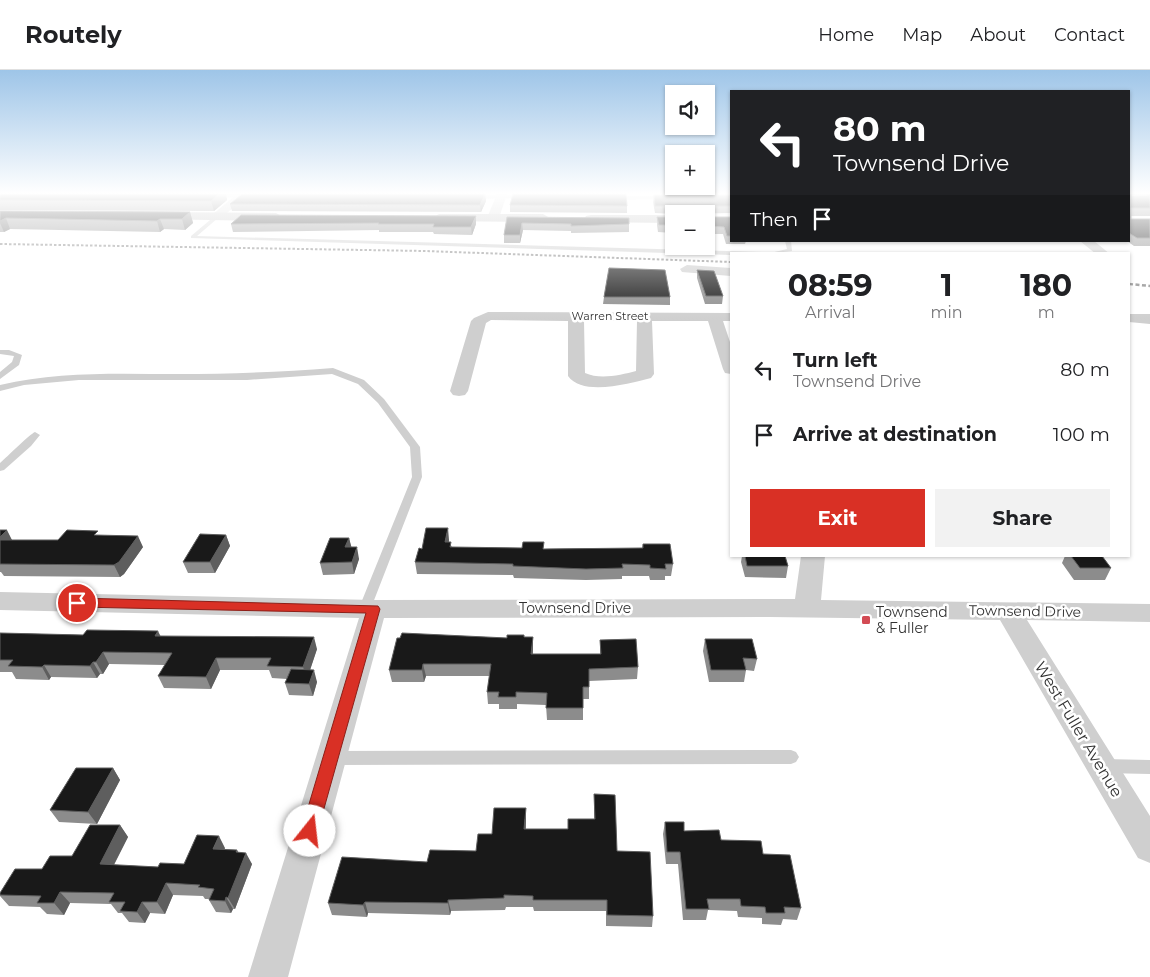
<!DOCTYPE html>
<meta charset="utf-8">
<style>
body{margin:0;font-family:Montserrat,sans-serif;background:#f2f2f2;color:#202124;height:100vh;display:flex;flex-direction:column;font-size:19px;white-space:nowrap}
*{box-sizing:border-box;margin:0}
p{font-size:16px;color:#757577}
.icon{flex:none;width:28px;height:28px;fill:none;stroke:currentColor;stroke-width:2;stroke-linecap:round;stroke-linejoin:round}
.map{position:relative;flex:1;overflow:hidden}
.sheet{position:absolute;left:730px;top:182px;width:400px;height:305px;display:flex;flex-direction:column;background:#fff;border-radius:0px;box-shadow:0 1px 4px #0004}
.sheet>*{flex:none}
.banner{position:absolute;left:730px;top:20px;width:400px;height:152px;border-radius:0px;box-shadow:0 1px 4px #0004;background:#202124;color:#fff;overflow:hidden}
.buttons{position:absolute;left:665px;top:15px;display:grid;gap:10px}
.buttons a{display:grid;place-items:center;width:50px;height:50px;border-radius:0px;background:#fff;box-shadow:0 1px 4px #0004;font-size:25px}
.pin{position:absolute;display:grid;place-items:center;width:42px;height:42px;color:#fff;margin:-21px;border:2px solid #fff;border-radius:50%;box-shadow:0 1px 5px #0007}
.me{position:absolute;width:55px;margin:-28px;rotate:16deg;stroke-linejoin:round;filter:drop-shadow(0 0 4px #0008)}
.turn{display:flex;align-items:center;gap:18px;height:105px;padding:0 20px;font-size:22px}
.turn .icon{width:65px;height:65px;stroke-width:2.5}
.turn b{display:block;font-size:35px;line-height:42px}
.then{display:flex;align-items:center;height:48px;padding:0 20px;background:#0003;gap:10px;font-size:19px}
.eta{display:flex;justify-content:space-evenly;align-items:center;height:85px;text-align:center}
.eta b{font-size:30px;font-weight:700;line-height:35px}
.action{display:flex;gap:10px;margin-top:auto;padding:10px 20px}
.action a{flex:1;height:58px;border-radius:0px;background:#d93025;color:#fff;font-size:20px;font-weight:700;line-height:58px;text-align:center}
.action a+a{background:#f2f2f2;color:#202124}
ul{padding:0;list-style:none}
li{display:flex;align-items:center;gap:15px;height:65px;padding:0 20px}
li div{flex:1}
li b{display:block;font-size:19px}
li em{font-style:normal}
header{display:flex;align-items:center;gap:30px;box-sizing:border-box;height:70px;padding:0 25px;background:#fff;border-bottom:1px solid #e0e0e0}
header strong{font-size:24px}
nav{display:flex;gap:28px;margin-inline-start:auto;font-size:18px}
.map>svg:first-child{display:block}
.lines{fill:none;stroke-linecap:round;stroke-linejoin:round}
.lane{fill:#cfcfcf;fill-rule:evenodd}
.street{fill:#cfcfcf;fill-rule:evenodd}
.secondary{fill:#bcbcbc;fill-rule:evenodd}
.rail-far1{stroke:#878787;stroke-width:2;stroke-dasharray:2.5 2;stroke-linecap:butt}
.rail{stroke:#878787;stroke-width:2.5;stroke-dasharray:4 2.5;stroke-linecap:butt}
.wall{fill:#8c8c8c}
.shaded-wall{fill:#5e5e5e}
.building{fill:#191919;stroke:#5e5e5e}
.route{fill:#d93025;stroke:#8d1f18}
.poi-dot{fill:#d34b54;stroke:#fff;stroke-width:2}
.labels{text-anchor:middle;stroke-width:5;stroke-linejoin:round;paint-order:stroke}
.far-street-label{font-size:11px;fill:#323232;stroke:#fff}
.street-label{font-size:14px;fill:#323232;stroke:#fff}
.poi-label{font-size:14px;fill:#323232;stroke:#fff;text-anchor:start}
.near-street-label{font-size:16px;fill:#323232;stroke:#fff}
</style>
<header>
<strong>Routely</strong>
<nav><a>Home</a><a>Map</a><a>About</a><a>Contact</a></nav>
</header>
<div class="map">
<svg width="1150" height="907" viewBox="0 0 1150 907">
<rect width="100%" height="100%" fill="#fff"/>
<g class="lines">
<path class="lane" d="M248 124 250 127 212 128 209 126 212 124Z
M526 125 528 128 472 129 469 127 472 125Z
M668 126 670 129 612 130 609 128 612 126Z
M216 145 218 148 197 166 762 182 765 184 731 185 191 168V166Z
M785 171H791L792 181 766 184 787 179Z
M0 280H9L22 285 19 295 0 309V302L12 292 14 286 0 284Z
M333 298 364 310 384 329 420 377 422 407 371 538 370 541H360L359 538 412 407 410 377 378 333 358 314 332 304 247 310H79L24 315 0 321V315C58 301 118 304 178 304 230 304 281 302 333 298Z
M35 362 40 365 31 376 4 400 0 401V393C7 387 30 364 35 362Z
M791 680 796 682 799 687 796 692 791 694 332 695 327 693 324 688 327 683 332 681Z
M1104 689 1150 690V704L1104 703 1098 701 1096 696 1098 691Z"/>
<path class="street" d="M237 124H249L220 149H212L210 147 212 145Z
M497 124H507L499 148 493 151 487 148Z
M1080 171H1094L1110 184H1096Z
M687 195 731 198V206L682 202 680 199Z
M488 242 731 243V251H723L731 275V304L725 303 723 299 708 251H652L654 304 651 308C631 313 583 327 568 306V251L491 250 486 253 468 321 465 325 459 326 453 325 450 321 471 251 474 248ZM584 251H637L636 301C621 305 600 310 585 303Z
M1129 244H1150V254L1129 252Z
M801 486H825L821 530 1150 534V552L1027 550 1150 746V793L1138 788 1000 550 770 547 384 548 288 907H248L359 548 0 540V522L374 530 795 529Z"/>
<path class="secondary" d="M154 142 276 143 283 147 276 151 149 149 147 146Z
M439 144H543L550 148 543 152 434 151 432 148Z
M591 145H674V153L586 152 584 149 586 146Z"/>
<path class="rail-far1" d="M0 174 425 181 731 192"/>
<path class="rail" d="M1129 214 1150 216"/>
</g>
<path class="wall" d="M0 124H226L227 130 214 141 0 140Z
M485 124 486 131 481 142 232 141 230 134Z
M1129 124H1150V125H1132V126L1150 125V146H1131V149H1150V176H1134L1127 171H1129Z
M654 125H731V143L675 144 655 143 653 132Z
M510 135 627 136V143L510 142Z
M0 141 190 142 193 153 185 160 164 159 160 162 10 159 4 162H0Z
M241 145 476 154 472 165 434 164 433 162H379V160L233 162 231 154Z
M507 147 629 154V162L571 163V161L523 160 520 173H504V165Z
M657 147H674V163L658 162 657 155Z
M706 147H731V171H746L745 174H726L723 164H706Z
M697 200 723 226 722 234H705L697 208Z
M604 227H670V235L603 234Z
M0 460 12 470H58L100 465 143 477 124 504 120 507 4 506 1 502H0Z
M226 465 230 476 215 503H188L183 492Z
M349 468 351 477 359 489 354 504 323 505 320 493Z
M449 470V472L452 477 544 479 642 478 643 474 673 494 671 506H665V510H650L649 506H622V509L586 510 514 508 513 505 417 504 415 492 422 479Z
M742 486H785L788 496 786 508 745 507 741 492Z
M1065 486H1102L1111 498 1105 510H1074L1062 493Z
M0 563 83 565 160 566 317 579 310 600 317 612 313 626 289 625 285 613 287 609 272 608 269 600H220L211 619 164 618 158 606 165 595 109 594 103 604H100L97 608 51 607 49 610 16 609 12 602H0Z
M524 567H533V584H600V570L638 597 637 609 589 611V629H583V650H547L546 635 517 634V639H499V634H488L487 622 490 606H426L424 612H392L389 600 507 568Z
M705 569 757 589 754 601 746 600 744 612H709L703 581Z
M113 698 120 710 97 754 59 752 50 740Z
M594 724 617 781 653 846 652 857 606 856V841H534L533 837H506L505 840 451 841 450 845 368 843 367 847 332 845 328 833 427 792 476 781 492 764 526 750V759H568L594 749Z
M665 752 684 761 721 770 763 784 801 838 797 850 783 849 781 855 762 854V848L738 847 737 841 708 840 706 850H683L678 794H666L663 764Z
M120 755 128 767 114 795 158 797 184 794 225 778 224 780 238 782 252 794 235 839H233L231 843 216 842 209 830V829H205L203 826 173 825 165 844 150 843 145 853 129 852 122 843H118L111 834 70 833 64 845 47 844 40 837 9 836 0 826V823L42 799 72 786Z"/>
<path class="shaded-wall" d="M219 124H226L227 130 214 141 211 131Z
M485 124 486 131 481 142 480 135Z
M190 142 193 153 185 160 182 149Z
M476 146V154L472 165 471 157Z
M6 148 10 159 4 162 0 153V151Z
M160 149 164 159 160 162 157 151Z
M522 153 523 160 520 173V165Z
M448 458 449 470 447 483 445 472Z
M7 460 13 472 0 473V467Z
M226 465 230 476 215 503 210 492Z
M138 466 143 477 124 504 120 507 114 495Z
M349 468 352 479 345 477Z
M357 477 359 489 354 504 352 492Z
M158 561 164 573 155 566Z
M314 567 317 579 307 609 303 597Z
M533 567V579L532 596 531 584Z
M103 582 109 594 103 604 96 592Z
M216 588 220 600 211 619 206 607Z
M93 592 100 604 97 608 90 596Z
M423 594 426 606 424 612 422 600Z
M44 595 51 607 49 610 42 597Z
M314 600 317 612 313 626 309 614Z
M113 698 120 710 97 754 88 742Z
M526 738V750L525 770 524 759Z
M120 755 128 767 108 806 100 794Z
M219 766 225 778 220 791 213 779Z
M237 780 243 791 246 783 252 794 235 839 228 828Z
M166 813 173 825 165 844 157 832Z
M60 822 70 833 64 845 54 833Z
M226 827 233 839 231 843 225 831Z
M448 830 451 841 450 845 448 833Z
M142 832 150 843 145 853 137 842Z
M365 832 368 843 367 847 363 835Z"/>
<path class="building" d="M0 124H219L211 131 0 130Z
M242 124H485L480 135 230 134Z
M513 124H626L627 136 510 135Z
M1129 124H1131L1132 126 1150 125V138H1131V149H1150V168H1137L1129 163Z
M654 125H731V136H707L705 138V144H676V138L675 136H655Z
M0 141 190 142 182 149H160L157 151 6 148 0 151Z
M241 145 476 146 471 157H433L434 154H378L379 153 231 154Z
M507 147 629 148V154L571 156V154L522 153 520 165H504Z
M657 147H674V155H659Z
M706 147H731V166H727L724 157 706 156Z
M609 198 665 200 670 227H604Z
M697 200 714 201 723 226H706Z
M426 458H448L445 472H451L450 477 522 478 523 472H544L543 479 643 478V474H670L673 494H665L666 499 650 498V495L622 494 623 498 586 499 513 496V494L415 492 419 478 422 479Z
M0 460H7L0 467Z
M67 460 98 461 94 465 138 466 119 492 114 495 0 494V470H58Z
M200 464 226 465 210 492H183Z
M330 468H349L345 477H357L352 492 320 493Z
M745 486H785L788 496H747Z
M1071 486H1102L1111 498H1080Z
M87 560 158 561 155 566 314 567 303 597 267 596 271 588H216L206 607 158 606 172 583 103 582 96 592H93L90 596 44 595 42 597 8 596 13 590H0V563L83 565Z
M402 563 507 568V565H524V567H533L531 584H601L600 570 636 569 638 597 589 599V617H583V638H546L547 623 516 622V627H498L499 622H487L491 594H423L422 600H389L397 568H400Z
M705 569H752L757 589 743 588 746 600H711Z
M291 599 314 600 309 614 285 613Z
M76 698H113L88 742 50 740Z
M594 724 615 725 617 781 650 782 653 846 607 845V830H533V826L504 825V828L448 830V833L365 832 363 835 328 833 342 787 427 792 430 780 476 781 478 764H492L494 738H526L524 759H568V749H595Z
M665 752H684V761L719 760 721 770 761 771 763 784 790 785 801 838 784 837 785 843H766L765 837 741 836 740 829H707L709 839H686L680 782H667Z
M90 755H120L100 794 158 797 160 793 184 794 197 765 219 766 213 779 237 780 236 782 246 783 228 828 226 827 225 831 209 830 214 819 198 817 200 815 166 813 157 832H142L137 842 120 841 125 832H109L114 823 60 822 54 833H37L41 826 0 825V823L15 799H42L50 786H72Z"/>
<linearGradient id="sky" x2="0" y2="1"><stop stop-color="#9ec5e8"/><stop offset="0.49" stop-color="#fff"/><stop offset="1" stop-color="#fff" stop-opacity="0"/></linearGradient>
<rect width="1150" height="251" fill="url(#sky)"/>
<path class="route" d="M77 528 378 536 380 539 316 767 310 769 304 767 301 761 366 543 77 537 72 536 70 533 72 529Z"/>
<rect class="poi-dot" x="861" y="545" width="10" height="10" rx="2.5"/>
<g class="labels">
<g class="far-street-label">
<text x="610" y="250">Warren Street</text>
</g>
<g class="street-label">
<text x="575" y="543">Townsend Drive</text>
<text transform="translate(1025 541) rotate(1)" y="5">Townsend Drive</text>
</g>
<g class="poi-label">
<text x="876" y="547">Townsend<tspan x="876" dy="16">&amp; Fuller</tspan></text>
</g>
<g class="near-street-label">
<text transform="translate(1079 659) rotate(59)" y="6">West Fuller Avenue</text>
</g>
</g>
</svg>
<div class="buttons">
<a><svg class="icon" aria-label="sound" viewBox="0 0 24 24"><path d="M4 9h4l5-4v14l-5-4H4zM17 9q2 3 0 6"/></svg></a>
<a>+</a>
<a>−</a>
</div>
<div class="pin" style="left:77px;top:533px;background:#d93025"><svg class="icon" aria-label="arrive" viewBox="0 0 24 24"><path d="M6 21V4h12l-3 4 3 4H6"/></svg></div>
<svg class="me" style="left:310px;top:761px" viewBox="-20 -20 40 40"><circle r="19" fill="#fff"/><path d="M0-13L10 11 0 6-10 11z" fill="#d93025"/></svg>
<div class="banner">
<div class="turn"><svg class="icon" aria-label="left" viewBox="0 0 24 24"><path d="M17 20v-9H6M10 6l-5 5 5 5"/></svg><div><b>80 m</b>Townsend Drive</div></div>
<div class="then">Then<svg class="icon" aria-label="arrive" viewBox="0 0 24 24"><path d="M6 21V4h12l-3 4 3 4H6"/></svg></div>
</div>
<section class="sheet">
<div class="eta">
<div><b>08:59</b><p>Arrival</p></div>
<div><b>1</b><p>min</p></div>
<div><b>180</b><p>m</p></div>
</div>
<ul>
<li><svg class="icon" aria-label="left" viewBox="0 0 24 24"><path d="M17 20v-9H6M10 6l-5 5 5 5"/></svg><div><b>Turn left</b><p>Townsend Drive</p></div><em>80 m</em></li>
<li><svg class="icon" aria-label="arrive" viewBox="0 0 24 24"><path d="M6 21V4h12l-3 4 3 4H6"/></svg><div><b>Arrive at destination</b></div><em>100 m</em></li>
</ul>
<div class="action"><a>Exit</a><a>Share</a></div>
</section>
</div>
